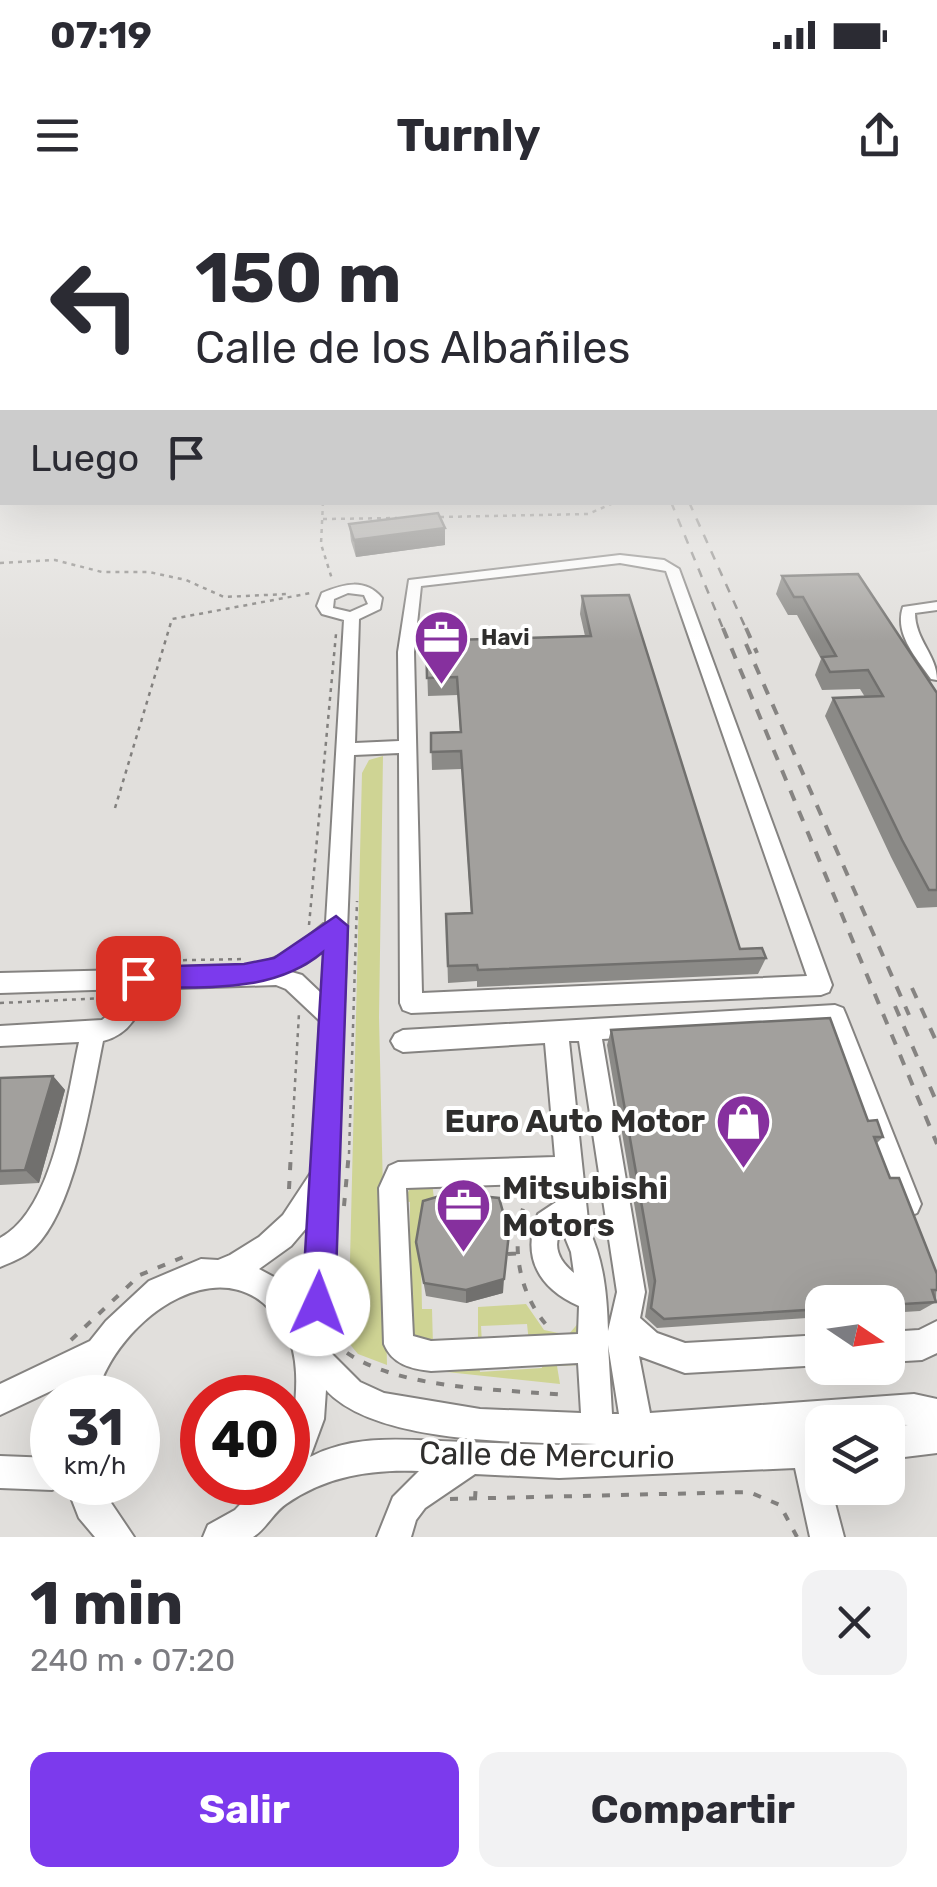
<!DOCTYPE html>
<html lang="es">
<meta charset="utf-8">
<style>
body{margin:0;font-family:Rubik,sans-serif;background:#f2f2f3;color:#2b2b33;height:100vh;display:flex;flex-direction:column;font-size:38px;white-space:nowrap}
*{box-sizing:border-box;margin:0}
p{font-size:32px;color:#7c7c81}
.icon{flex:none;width:55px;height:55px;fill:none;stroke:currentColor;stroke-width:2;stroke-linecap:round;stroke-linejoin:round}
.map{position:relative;height:1337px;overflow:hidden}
.drawer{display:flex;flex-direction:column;background:#fff;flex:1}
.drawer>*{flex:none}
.top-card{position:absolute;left:0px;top:0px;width:938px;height:305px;box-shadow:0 10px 40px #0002;background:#fff;color:#2b2b33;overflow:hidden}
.needle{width:65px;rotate:103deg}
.tools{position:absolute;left:805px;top:1085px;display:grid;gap:20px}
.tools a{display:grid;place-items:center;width:100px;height:100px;border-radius:20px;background:#fff;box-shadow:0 10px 40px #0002;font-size:50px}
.speed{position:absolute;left:30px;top:1175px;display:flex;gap:20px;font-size:50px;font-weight:700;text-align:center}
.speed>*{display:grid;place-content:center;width:130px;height:130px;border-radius:50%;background:#fff;box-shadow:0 10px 40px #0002;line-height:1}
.speed small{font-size:25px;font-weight:400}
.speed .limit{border:15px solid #d22;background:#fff;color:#111}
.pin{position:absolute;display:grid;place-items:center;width:85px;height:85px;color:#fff;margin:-42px;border-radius:20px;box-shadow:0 5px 15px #0006}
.me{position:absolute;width:110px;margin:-55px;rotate:2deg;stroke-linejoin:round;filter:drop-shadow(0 0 8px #0008)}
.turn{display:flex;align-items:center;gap:35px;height:210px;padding:0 30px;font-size:45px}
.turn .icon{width:130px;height:130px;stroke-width:2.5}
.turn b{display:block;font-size:70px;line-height:85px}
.then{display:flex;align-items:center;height:95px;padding:0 30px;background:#0003;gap:20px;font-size:38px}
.round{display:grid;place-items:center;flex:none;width:105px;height:105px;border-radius:20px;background:#f2f2f3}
.headline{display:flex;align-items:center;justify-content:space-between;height:170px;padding:0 30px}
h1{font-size:60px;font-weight:700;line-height:75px}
.primary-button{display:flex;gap:20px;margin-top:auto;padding:20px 30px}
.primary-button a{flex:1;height:115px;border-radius:20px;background:#7c3aed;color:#fff;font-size:40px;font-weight:700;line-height:115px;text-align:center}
.primary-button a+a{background:#f2f2f3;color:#2b2b33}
.status{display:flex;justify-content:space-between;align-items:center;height:70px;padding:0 50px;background:#fff;direction:ltr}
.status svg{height:28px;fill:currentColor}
header{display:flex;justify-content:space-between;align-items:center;height:130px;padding:0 30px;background:#fff;font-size:45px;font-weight:700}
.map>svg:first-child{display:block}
.green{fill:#cfd494}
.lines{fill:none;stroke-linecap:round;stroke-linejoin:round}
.minor-casing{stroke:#858381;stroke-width:4}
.path-far1{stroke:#82807e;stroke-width:2.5;stroke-dasharray:4 5;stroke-linecap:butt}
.path{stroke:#82807e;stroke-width:4;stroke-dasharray:8 11;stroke-linecap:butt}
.minor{fill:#fff;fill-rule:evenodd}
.rail-far1{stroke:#868482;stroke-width:2.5;stroke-dasharray:9 9;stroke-linecap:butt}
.rail{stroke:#868482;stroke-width:4;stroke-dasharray:11 11;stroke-linecap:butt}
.wall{fill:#8b8a87}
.shaded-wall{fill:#71706e}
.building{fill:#a2a09d;stroke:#71706e;stroke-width:2.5}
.route{fill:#7c3aed;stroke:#51269a;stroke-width:2.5}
.labels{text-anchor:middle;stroke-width:8;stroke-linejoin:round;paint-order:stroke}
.far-poi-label{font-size:22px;font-weight:bold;fill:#2f2e2d;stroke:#fff;text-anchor:start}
.near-poi-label{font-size:32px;font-weight:bold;fill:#2f2e2d;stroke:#fff;text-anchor:end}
.near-street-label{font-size:32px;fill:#2f2e2d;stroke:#fff}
</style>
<div class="status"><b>07:19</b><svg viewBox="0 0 49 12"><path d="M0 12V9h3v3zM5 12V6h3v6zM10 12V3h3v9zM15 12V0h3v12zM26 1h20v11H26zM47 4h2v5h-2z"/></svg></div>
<header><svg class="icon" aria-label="menu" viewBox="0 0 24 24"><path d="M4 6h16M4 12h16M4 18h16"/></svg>Turnly<svg class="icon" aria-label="share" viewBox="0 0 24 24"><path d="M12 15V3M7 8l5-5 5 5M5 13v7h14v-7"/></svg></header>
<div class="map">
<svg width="937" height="1337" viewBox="0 0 937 1337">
<rect width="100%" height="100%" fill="#e1dfdc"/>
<path class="green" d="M383 556 379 817 387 1165 358 1154 348 1142 362 573 369 560Z
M432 982 434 999 488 996 490 1009 420 1013 422 1109H432L433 1146 409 1143 410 1002 404 1001 411 986Z
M526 1104 544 1130 568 1135 581 1120 575 1135 529 1142 527 1124 481 1126 482 1144 478 1145V1107Z
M542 1160 577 1161 580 1165 557 1166 560 1184 428 1170 479 1164 480 1172 542 1168Z"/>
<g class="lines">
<defs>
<path id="minor" d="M620 355 664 360 679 369 832 785 829 792 821 795 411 813 403 810 400 803 399 553 354 555 332 1104 319 1141 360 1182 384 1193 480 1209 581 1213 578 1163 431 1171C411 1169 392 1164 384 1144L379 988 389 966 398 962 555 957 545 843 403 852 395 848 391 841 395 834 403 830 835 805 843 808 846 815 921 1004 917 1013 908 1017 899 1013 827 826 602 839 645 1092 640 1118 657 1133 685 1143 822 1135V1165L685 1173 639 1156 650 1213 914 1194 937 1199V1253L888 1259V1227L908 1225 822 1222V1288H831L844 1337H810L795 1268 559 1278 475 1274 425 1308 416 1320 411 1337H377L393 1297 419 1271C371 1269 326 1276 286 1304 273 1313 266 1329 253 1337H203L208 1325 235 1310 261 1282H288C288 1268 286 1251 288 1236 288 1229 293 1222 294 1215 297 1188 299 1156 286 1132 233 1033 114 1119 96 1198H66L70 1182 0 1215V1184L90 1141 106 1121 149 1081 201 1059 218 1060 230 1055 259 1037 283 1015 312 971 320 821 286 789 276 785 147 789C139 813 131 834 103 841 92 894 74 1020 28 1053 20 1059 9 1063 0 1067V1038C54 1010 67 896 79 842L0 846V826L102 820 118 807 124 789 0 793V773L252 767 289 752 326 722 344 420 322 414 317 406 322 393C344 384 365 378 382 398L380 409 359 419 355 543 399 541 398 452 409 380ZM620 363 666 371 807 776 422 793 414 452 421 386ZM348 393 364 395 368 404 350 412 333 408 334 399ZM325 748 322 794 302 775 288 771 305 764ZM569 841H579L617 1092 608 1131C607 1096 604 1061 589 1030ZM557 983 559 1000 538 1014C521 1056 538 1088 579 1106L578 1134 431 1141 413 1136 406 988ZM308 1026 304 1103 303 1106 285 1083 259 1069 291 1046ZM562 1030 571 1052 574 1073C560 1062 551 1046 562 1030ZM608 1145 619 1214H612ZM326 1190C376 1245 525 1242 597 1244 553 1246 507 1243 464 1242 411 1241 359 1232 310 1257L324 1219Z
M937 402V410L915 413C915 440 937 455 937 480L931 479C916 457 894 434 903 407Z
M937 1121V1153L922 1160 888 1162V1132L919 1130Z
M0 1256 52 1258V1282H65L63 1285 52 1290 0 1288Z
M65 1282H97L134 1337H95L79 1318Z"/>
</defs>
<use href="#minor" class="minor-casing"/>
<path class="path-far1" d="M323 302 321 344 332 379
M440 317 588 314 616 302
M323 319 397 318
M0 363 55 360 102 372H149L186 380 224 397 286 394
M115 608 172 419 311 393
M309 725 336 434
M138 761 244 759
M0 803 106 798
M291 954 299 813
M349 954 357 701"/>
<path class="path" d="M289 989 291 952
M530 991C508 1035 516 1092 549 1128
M344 1006 349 952
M508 1054 526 1053
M341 1098 343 1150C396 1190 501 1189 566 1195
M71 1140 140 1075 188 1055
M450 1299 749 1292 780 1305 797 1337
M475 1299 476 1283"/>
<use href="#minor" class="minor"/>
<path class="rail-far1" d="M671 302 724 431
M689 302 747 431"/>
<path class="rail" d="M723 428 937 944
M746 428 757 453
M746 444 909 815
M912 788 937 843
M895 806 937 903"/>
</g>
<path class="wall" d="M349 324 445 345 356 357 351 341Z
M782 376 937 493V707L917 708 891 657 825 516 833 498 865 497 860 489 822 490 815 475 821 459 797 415H788L776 394Z
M582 396 740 749 766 758 758 774 477 787V781L448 783 446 714 471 713 462 569 432 570 431 533 460 532 458 495 428 496 426 434 453 440 585 436 580 414Z
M611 830 868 921 883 937 877 943 890 978 937 1074 936 1102 920 1111 888 1113V1102H822V1117L657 1128 645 1117 649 1091 607 845Z
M53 876 65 890 39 983 0 985V878Z
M416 1042 503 1093 466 1103 426 1096Z"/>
<path class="shaded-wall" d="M445 328V345L356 357 354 340Z
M53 876 65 890 39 983 25 970Z
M504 1079 503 1093 466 1103V1090Z"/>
<path class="building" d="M438 313 445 328 354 340 349 324Z
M858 374 937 493V690H929L902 640 833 498 883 496 868 470 830 472 822 457 836 456 803 397H794L782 376Z
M629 395 740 749 762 748 766 758 478 770 477 765 448 766 446 714 472 713 461 551 431 552V533L461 532 457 477 427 478 426 434H452L453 440 591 436 582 396Z
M830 818 868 921 877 920 883 937H874L890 978H899L937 1074V1090H932L936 1102 888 1105V1102H822V1109L664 1119 651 1108 655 1081 611 830Z
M53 876 25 970 0 971V878Z
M450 993 499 998 509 1033 504 1079 466 1090 424 1083 416 1042 423 1001Z"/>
<linearGradient id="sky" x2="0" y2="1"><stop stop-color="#8bbbf0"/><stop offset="0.58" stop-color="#f2f1ef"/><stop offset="1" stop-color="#f2f1ef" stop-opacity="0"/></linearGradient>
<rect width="937" height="441" fill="url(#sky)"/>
<path class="route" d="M336 716 348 726 335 1104 330 1115 318 1120 307 1115 302 1104 323 752C272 795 201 786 138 788L126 778 138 767 244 764 274 758Z"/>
<defs>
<symbol id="office-pin" viewBox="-11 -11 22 30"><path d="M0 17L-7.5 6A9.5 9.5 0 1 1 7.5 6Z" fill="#86309e" stroke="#fff"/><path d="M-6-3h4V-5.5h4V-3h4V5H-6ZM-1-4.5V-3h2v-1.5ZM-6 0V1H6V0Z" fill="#fff"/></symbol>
<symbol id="shop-pin" viewBox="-11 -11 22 30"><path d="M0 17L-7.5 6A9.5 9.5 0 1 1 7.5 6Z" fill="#86309e" stroke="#fff"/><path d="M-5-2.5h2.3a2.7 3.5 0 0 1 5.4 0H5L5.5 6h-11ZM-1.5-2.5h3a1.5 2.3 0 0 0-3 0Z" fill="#fff"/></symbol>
</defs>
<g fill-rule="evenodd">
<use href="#office-pin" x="410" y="406" width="63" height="86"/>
<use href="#shop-pin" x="712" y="890" width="63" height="86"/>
<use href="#office-pin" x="432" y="974" width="63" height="86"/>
</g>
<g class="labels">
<g class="far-poi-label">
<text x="481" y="445">Havi</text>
</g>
<g class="near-poi-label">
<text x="705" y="932">Euro Auto Motor</text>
<text x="502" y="999" text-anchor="start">Mitsubishi<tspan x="502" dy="37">Motors</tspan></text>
</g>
<g class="near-street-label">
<text transform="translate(547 1255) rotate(1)" y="11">Calle de Mercurio</text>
</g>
</g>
</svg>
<div class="tools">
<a><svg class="needle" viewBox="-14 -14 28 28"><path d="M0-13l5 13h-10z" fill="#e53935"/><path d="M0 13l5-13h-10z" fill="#7c7c81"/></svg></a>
<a><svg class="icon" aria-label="layers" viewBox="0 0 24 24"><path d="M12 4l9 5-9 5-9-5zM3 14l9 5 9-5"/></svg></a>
</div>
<div class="speed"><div>31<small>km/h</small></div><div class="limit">40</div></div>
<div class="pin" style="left:138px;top:778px;background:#d93025"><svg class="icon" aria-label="arrive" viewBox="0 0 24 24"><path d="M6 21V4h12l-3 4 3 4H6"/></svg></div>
<svg class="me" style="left:318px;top:1104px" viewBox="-20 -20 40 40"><circle r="19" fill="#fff"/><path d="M0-13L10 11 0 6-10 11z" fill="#7c3aed"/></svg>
<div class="top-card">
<div class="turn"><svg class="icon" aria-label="left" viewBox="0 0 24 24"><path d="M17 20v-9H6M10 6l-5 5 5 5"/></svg><div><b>150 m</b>Calle de los Albañiles</div></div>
<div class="then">Luego<svg class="icon" aria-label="arrive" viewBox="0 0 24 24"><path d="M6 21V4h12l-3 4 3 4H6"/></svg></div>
</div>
</div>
<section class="drawer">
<div class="headline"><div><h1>1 min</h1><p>240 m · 07:20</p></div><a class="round"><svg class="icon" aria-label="close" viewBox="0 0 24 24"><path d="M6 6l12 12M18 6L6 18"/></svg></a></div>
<div class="primary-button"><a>Salir</a><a>Compartir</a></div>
</section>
